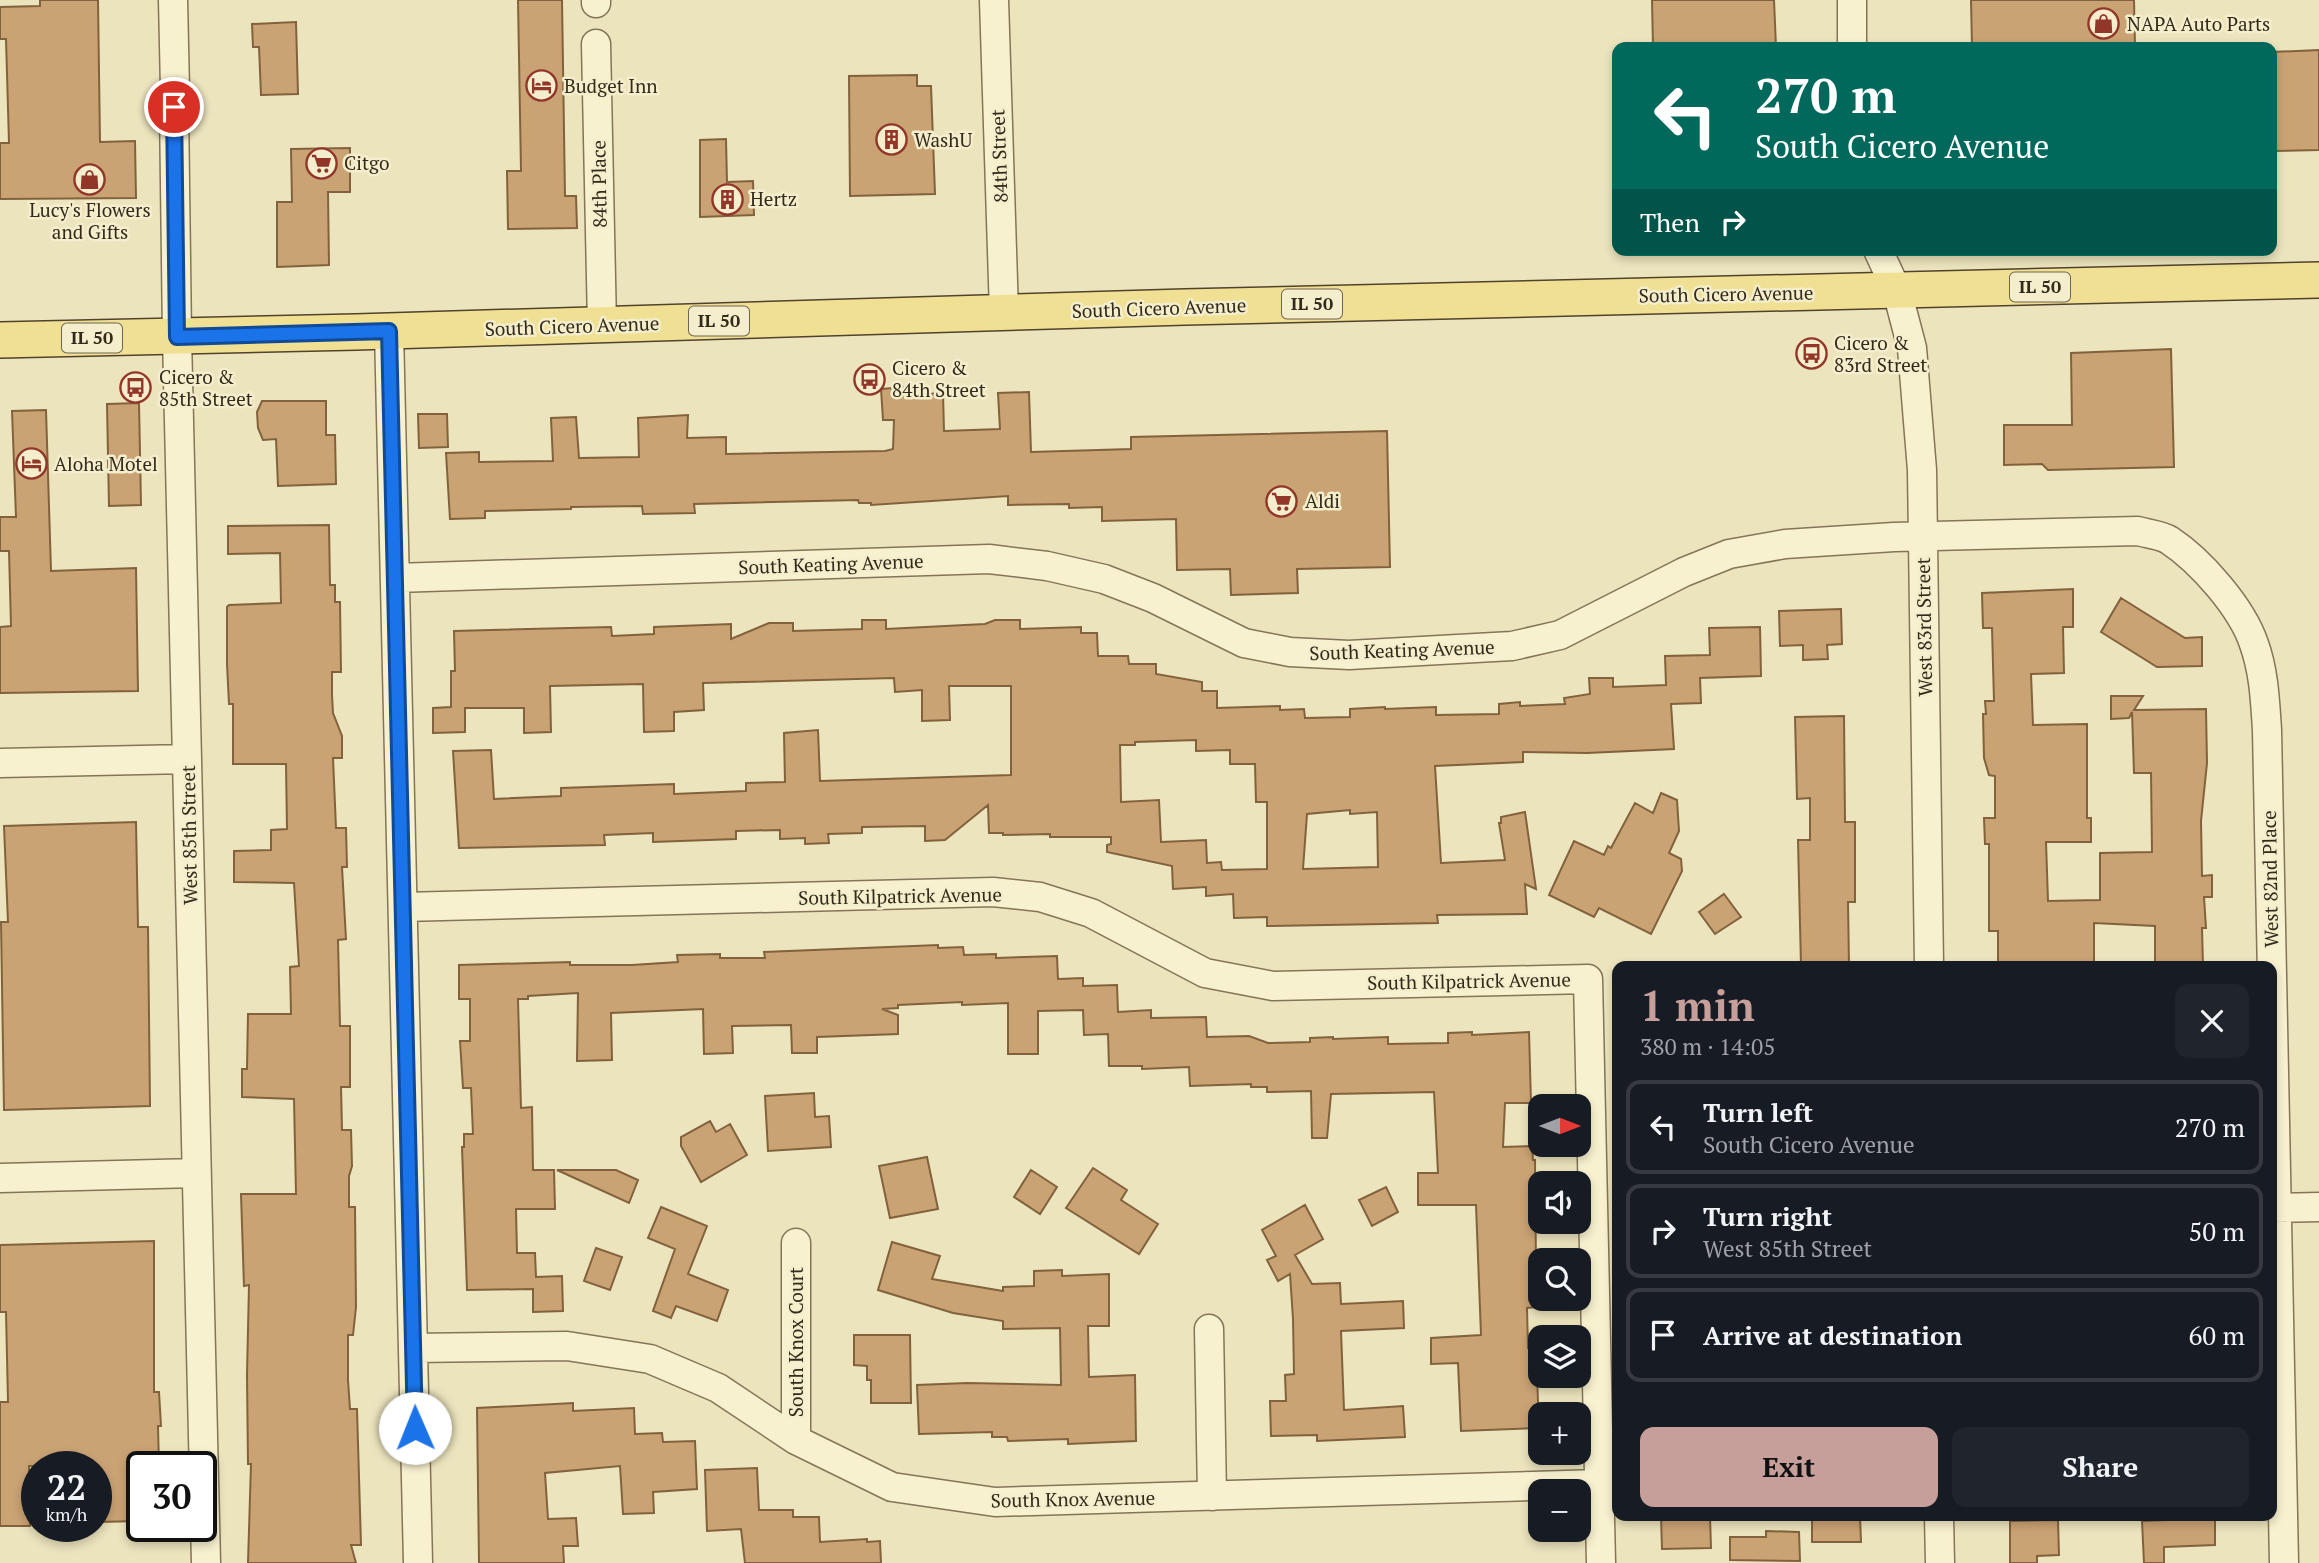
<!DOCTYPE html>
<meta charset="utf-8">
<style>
body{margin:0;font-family:"PT Serif",serif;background:#20242c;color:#f1f3f6;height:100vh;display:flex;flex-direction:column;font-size:26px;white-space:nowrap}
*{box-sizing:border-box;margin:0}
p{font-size:23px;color:#9ea1a6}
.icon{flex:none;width:38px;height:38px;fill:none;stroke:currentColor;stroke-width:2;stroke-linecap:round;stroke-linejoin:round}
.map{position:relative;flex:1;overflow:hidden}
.panel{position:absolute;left:1612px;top:961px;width:665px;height:560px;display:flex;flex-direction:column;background:#171b24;border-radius:14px;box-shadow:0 4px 10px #0003}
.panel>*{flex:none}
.top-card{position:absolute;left:1612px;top:42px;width:665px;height:214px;border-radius:14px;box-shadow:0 4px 10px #0003;background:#00695c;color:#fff;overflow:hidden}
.needle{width:46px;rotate:90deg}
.fabs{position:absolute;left:1528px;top:1094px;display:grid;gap:14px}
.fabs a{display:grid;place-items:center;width:63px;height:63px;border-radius:14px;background:#171b24;box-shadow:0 4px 10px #0003;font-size:35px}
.speed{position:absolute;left:21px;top:1451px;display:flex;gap:14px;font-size:35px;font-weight:700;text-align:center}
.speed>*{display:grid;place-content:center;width:91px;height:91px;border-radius:50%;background:#171b24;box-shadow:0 4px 10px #0003;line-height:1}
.speed small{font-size:18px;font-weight:400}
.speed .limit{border:4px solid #111;border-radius:10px;background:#fff;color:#111}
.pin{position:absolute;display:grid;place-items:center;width:60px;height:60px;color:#fff;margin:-30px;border:4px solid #fff;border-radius:50%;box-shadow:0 2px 7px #0007}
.me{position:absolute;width:77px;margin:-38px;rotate:359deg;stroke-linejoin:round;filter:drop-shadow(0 0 5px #0008)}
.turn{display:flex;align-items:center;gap:24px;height:147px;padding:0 28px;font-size:32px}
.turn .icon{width:91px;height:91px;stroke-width:2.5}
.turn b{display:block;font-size:49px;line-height:60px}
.then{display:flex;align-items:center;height:66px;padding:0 28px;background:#0003;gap:14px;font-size:26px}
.round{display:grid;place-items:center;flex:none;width:74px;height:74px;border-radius:14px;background:#20242c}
.summary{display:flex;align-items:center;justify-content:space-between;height:119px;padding:0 28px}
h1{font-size:42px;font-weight:700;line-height:52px;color:#c69e9a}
.primary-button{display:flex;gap:14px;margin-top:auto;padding:14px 28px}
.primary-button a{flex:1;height:80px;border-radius:14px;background:#c69e9a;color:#111;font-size:28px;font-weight:700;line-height:80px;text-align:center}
.primary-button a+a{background:#20242c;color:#f1f3f6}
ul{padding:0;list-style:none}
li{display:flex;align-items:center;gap:21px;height:94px;margin:0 14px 10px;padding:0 14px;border:4px solid #363941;border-radius:14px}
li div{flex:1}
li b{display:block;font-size:26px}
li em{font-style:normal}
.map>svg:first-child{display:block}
.building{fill:#caa374;stroke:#82623d;stroke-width:2;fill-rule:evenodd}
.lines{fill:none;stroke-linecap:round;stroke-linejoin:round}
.minor-casing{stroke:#837557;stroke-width:31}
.major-casing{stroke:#51422c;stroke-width:38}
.minor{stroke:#f8f1d0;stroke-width:28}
.major{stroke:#f0e094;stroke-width:35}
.route-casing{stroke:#114b97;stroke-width:18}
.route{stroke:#1a73e8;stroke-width:12}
.labels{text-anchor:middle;stroke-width:5;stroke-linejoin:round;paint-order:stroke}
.shield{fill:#f4eecc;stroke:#6d6550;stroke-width:2}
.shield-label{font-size:18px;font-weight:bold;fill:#332a1b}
.poi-label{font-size:19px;fill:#332a1b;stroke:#f4eecc;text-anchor:start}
.street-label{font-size:19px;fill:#332a1b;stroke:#f4eecc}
</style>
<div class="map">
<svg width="2319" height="1563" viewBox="0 0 2319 1563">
<rect width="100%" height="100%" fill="#ece4bd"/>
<path class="building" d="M40 0H98L100 142 135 141 136 198 0 199V143H9L6 39H0V7L40 6Z
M518 0H562L565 196H576L577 228 508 229 507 171H521Z
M1652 0H1774L1776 47H1653Z
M1971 0H2134L2135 47H1972Z
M296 22 298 94 261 95 259 47H253L252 24Z
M2319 50V150L2272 151V52Z
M917 75V86H931L935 194 850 196 849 76Z
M726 139 727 182 753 181 754 215 700 217V140Z
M350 148V192H328L329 265 277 267V202H292L291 149Z
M2171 349 2174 467 2048 470 2042 464 2004 465V425H2072L2071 353Z
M906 387 907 395 943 393 944 431 1000 429 998 393 1029 392 1031 452 1131 449V437L1387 431 1390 567 1297 569 1298 593 1231 595 1230 569 1177 570 1176 519 1102 521V507L1069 508V504L1008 505V496L871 505V503H859L858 500 694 504 695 513 643 514 642 506 571 507V509L485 511V518L450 519 446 453 479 452V462L553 461 551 418 576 417 579 458 639 457 638 418 688 415 687 438 726 437V454L885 451 893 449 894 420H883L881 389Z
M262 401H326V435H335L336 484 278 486 276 439 263 440 258 428 257 412Z
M139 403 141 505 109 506 107 404Z
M46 410 51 571 136 568 138 691 0 693V627L11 626 9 551H0V517H16L12 411Z
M418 414H447L448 447 419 448Z
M329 525 330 585H335V602H340L341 672H332V695L333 713 342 736V758H333L336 828H346L347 867H342L346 939 338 940 340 1026H350V1087H341L342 1130H351L352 1166 349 1176V1207H355L356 1307 353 1335H348V1380L350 1409H357L361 1545H351L356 1563H248L251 1464H248L247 1375 249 1285 244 1286 241 1194H296L294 1099 242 1097V1069H247L248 1014H291L290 967 299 966 294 883 234 882V851L271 850V830L287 829 286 764H233V704H229L227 664V607L229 605 281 603 280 553 228 554V526Z
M2073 589V627H2063L2064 673 2031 674 2033 725 2087 724V818H2091V842H2046L2048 901 2100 900V853L2152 852 2151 773H2134L2132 712 2129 718 2111 719V696H2143L2134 710 2206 709 2207 763 2201 821 2202 876 2212 875V897H2204L2206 928H2202L2203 966H2155V926L2094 923V966H1998V931H1989V844H1985L1984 818H1995V776L1989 775 1984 758 1983 714H1986L1985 701H1994L1992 628H1983L1982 593Z
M2121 598 2185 638 2202 637V666L2157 667 2101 632Z
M1841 609 1842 644 1827 645 1828 659 1803 660V645L1780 646 1779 611Z
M862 620H886V629L985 624 995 620H1020V629L1081 627V633H1097L1098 656H1128L1129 664H1156V674L1202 682V691H1217V708L1280 706V710L1304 709 1305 718 1350 717V709L1385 707V709L1436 707V715L1499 714V704L1520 702V706L1565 704 1564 698 1590 694 1589 678H1613V687L1666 685 1665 656 1710 655 1709 628 1760 627 1761 676 1700 678 1701 703 1671 704 1674 749 1587 753 1523 752V762L1435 766 1441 863 1505 860 1499 823H1501V817L1525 812 1536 889 1525 884 1527 914 1437 915 1438 923 1267 926V917L1234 918 1233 894 1206 896V887L1173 889 1172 866 1107 852V845L1111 844V837H1050V834L1003 835V833H989L988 805 945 840 925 841V826L862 827V833L828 834 829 843 805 844V838L780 839V830L736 831V839L653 842V833L604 835 605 845 459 848 453 751 491 750 494 799 561 796V788L674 784V794L746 791V783L785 782 784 733 818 730 820 781 1011 775V686H949L950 720 922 721V690L895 692 894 678 703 683 704 710 674 712V731L644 732 643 684 550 686 551 732 524 733V708H465V732L433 733V708L451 707V671H455L454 631 611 627 612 636 654 634V627L731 624V639L769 623H793V631L862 629ZM1196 740V751L1230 750V764H1255L1256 802H1267V869L1222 870 1221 862 1207 863 1206 840 1161 842 1159 800 1121 802 1120 745H1135V742ZM1350 810V814L1377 812 1378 867 1303 869 1307 814Z
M1844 716 1845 822H1855V902H1848L1849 966H1801L1798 840H1810V798L1797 799 1795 717Z
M1661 793 1677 800 1679 831 1669 853 1681 859 1682 871 1651 934 1599 908 1594 917 1549 895 1574 841 1604 855 1608 846 1611 848 1635 803 1653 813Z
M136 822 138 927H148L150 1106 4 1110 1 922H8L4 826Z
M1724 894 1741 917 1715 934 1699 912Z
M938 945V948L963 947 964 955 996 954V958L1057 956 1058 979 1083 978V986L1117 985 1118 1012 1151 1010V1018L1206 1017 1207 1037 1249 1036 1268 1043 1310 1042V1038L1333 1037V1039L1388 1037V1044L1448 1043V1033L1472 1032V1035L1529 1032 1531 1103H1505L1503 1147 1532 1146 1533 1160H1535L1536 1267H1540V1297L1536 1307 1527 1308 1528 1348H1536L1539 1428 1461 1431 1458 1363 1431 1364V1338L1481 1335 1476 1205H1418V1173H1438L1434 1092 1331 1094 1327 1138H1312L1311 1091 1267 1092V1087H1251V1084L1190 1086 1189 1067 1142 1069V1066H1109L1108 1034 1084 1035 1083 1010 1038 1011V1054H1008V1003L962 1005V1002L898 1005V1008L882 1009 898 1015V1034L817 1037V1053H792L791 1025 732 1026 733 1053 704 1054 703 1009 611 1013 612 1060 577 1061 578 993 528 996V999H518L521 1108 532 1107 533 1170H554L555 1209H516L517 1253H535L536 1277 562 1276 563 1311 533 1312V1289L467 1290 462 1147H464V1134H473L471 1088H463L460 1041H470V999H459V965L570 962V965H632L678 962 677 955 720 954V958H765L764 952Z
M814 1093 815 1117 829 1116 831 1147 768 1151 765 1096Z
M710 1121 716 1132 730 1124 747 1155 701 1182 681 1146V1137Z
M927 1157 938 1209 890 1218 879 1166Z
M1093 1168 1127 1190 1121 1200 1158 1224 1139 1254 1066 1208Z
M557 1170H616L638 1180 629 1203Z
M1031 1170 1057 1187 1040 1214 1014 1197Z
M1386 1187 1398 1212 1372 1226 1359 1200Z
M1305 1205 1323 1239 1295 1255 1312 1284 1340 1283 1341 1304 1403 1301 1404 1328 1341 1331 1344 1410 1403 1406 1405 1437 1317 1441V1435L1271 1436 1270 1401H1286L1285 1375 1294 1374 1293 1319 1290 1274 1278 1281 1267 1260 1276 1256 1262 1230Z
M661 1207 707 1226 688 1274 728 1290 717 1321 676 1306 671 1318 653 1311 675 1249 648 1238Z
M154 1241V1392H159L161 1426H158L159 1466H142V1521L96 1522V1466H29L30 1526H0V1402H8L6 1312H0V1245Z
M892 1242 940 1256 932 1279 1003 1291V1287L1034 1286V1271L1062 1270V1276L1109 1274V1326H1088L1089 1377 1135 1375 1136 1441 1068 1444V1439L1008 1441 1007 1437H992V1432L919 1434 917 1385 967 1383 1061 1385 1060 1328 1003 1329V1321L953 1313 878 1290Z
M596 1248 622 1257 610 1290 584 1281Z
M854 1335H910L911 1403H871V1380H867V1366L854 1365Z
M573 1403V1411L634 1408 635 1434 662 1433 663 1442 695 1441 697 1489 653 1492 654 1513 623 1514 620 1466 545 1473 548 1519 576 1518 578 1546H563L564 1563H479L477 1408Z
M757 1468 759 1510H793V1517H819L820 1542 867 1539V1542L880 1541 881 1563H745L741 1529 707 1531 705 1470Z
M1661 1516H1710L1711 1548 1662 1549Z
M1812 1516H1860L1861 1542H1812Z
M2167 1516H2215V1545L2164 1547V1563H2144L2142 1521 2167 1520Z
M2058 1520 2059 1555 2037 1556V1563H2010V1521Z
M1766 1531 1799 1532 1800 1561 1730 1560V1537H1766Z"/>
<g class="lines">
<defs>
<path id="minor" d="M173 0 175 89
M596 0V3
M994 0 1004 313
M1852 0V47
M596 44 602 325
M174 107 177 337 206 1563
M1878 250 1897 291 1912 348 1922 470 1929 966
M389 331 418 1563
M396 578 989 559 1047 566 1104 579 1153 598 1244 643 1290 652 1349 655 1512 646 1560 635 1684 572 1729 554 1785 544 1894 537 2138 531C2148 534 2161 535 2169 540 2201 561 2242 608 2254 644 2264 672 2265 700 2267 730L2284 1563
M0 763 187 759
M403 907 993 892 1040 897 1091 913 1205 973 1273 986 1588 979 1601 1563
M0 1178 196 1173
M2272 1208 2319 1207
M796 1243V1440
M1209 1329 1212 1496
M413 1348 567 1346 650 1359 718 1388 796 1440 892 1487 995 1502 1599 1484
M1939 1516 1940 1563"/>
<path id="major" d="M0 340 356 332 1185 307 2319 280"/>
</defs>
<use href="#minor" class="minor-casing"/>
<use href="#major" class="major-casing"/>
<use href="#minor" class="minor"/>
<use href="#major" class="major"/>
</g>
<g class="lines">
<defs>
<path id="route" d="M174 107 177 337 389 331 415 1428"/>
</defs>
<use href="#route" class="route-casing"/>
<use href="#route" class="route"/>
</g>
<defs>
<symbol id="shop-ring" viewBox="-11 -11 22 22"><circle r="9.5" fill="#f4eecc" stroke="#913629" stroke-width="1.5"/><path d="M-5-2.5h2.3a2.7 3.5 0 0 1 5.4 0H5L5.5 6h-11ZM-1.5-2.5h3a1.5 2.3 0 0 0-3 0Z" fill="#913629"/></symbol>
<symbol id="hotel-ring" viewBox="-11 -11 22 22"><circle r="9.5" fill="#f4eecc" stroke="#913629" stroke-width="1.5"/><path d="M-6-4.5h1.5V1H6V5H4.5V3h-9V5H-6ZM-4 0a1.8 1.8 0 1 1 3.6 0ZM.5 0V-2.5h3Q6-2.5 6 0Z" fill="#913629"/></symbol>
<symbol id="building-ring" viewBox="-11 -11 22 22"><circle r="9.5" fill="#f4eecc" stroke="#913629" stroke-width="1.5"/><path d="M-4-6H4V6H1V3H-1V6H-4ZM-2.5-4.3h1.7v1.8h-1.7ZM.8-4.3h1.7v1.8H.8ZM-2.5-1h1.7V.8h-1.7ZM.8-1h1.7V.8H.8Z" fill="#913629"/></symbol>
<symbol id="supermarket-ring" viewBox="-11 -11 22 22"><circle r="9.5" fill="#f4eecc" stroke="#913629" stroke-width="1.5"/><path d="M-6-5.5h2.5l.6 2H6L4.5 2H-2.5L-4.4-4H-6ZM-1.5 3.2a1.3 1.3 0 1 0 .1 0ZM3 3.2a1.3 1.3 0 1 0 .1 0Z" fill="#913629"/></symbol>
<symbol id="bus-ring" viewBox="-11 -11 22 22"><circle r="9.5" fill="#f4eecc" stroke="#913629" stroke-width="1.5"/><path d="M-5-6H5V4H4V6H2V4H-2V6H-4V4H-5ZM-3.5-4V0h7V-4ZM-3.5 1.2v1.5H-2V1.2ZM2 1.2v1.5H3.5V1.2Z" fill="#913629"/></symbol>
</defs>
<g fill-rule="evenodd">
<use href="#shop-ring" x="2086" y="6" width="35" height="35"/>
<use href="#hotel-ring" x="524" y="68" width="35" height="35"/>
<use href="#building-ring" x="874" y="122" width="35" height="35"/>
<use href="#supermarket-ring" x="304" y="146" width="35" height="35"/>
<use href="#shop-ring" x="72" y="162" width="35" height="35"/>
<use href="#building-ring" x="710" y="182" width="35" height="35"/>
<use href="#bus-ring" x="1794" y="336" width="35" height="35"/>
<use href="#bus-ring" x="852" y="362" width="35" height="35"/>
<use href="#bus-ring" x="118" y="370" width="35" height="35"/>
<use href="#hotel-ring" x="14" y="446" width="35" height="35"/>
<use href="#supermarket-ring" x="1264" y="484" width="35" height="35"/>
</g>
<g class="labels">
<g class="shield">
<rect x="2010" y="272.5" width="60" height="29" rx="5"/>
<rect x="1282" y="289.5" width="60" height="29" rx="5"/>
<rect x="689" y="306.5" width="60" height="29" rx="5"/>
<rect x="62" y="323.5" width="60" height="29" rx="5"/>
</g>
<g class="shield-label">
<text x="2040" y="293">IL 50</text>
<text x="1312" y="310">IL 50</text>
<text x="719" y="327">IL 50</text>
<text x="92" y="344">IL 50</text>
</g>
<g class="poi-label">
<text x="2127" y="31">NAPA Auto Parts</text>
<text x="564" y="93">Budget Inn</text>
<text x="914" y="147">WashU</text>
<text x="344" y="170">Citgo</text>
<text x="750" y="206">Hertz</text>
<text x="90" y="217" text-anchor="middle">Lucy's Flowers<tspan x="90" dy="22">and Gifts</tspan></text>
<text x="1834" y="350">Cicero &amp;<tspan x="1834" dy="22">83rd Street</tspan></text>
<text x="892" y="375">Cicero &amp;<tspan x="892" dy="22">84th Street</tspan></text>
<text x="159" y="384">Cicero &amp;<tspan x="159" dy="22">85th Street</tspan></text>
<text x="54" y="471">Aloha Motel</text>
<text x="1305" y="508">Aldi</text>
</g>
<g class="street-label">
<text transform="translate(999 156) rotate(-92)" y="7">84th Street</text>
<text transform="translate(599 184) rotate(-91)" y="7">84th Place</text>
<text transform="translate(1726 294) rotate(-1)" y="7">South Cicero Avenue</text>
<text transform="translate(1159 308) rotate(-2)" y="7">South Cicero Avenue</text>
<text transform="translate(572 326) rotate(-2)" y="7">South Cicero Avenue</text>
<text transform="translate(831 564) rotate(-2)" y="7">South Keating Avenue</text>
<text transform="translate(1924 627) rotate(-91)" y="7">West 83rd Street</text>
<text transform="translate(1402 650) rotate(-2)" y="7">South Keating Avenue</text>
<text transform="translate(189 835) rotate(-91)" y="7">West 85th Street</text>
<text transform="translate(2270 879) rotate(-91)" y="7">West 82nd Place</text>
<text transform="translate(900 896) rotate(-1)" y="7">South Kilpatrick Avenue</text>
<text transform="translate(1469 981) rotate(-1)" y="7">South Kilpatrick Avenue</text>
<text transform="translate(796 1342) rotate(-90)" y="7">South Knox Court</text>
<text transform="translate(1073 1499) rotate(-1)" y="7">South Knox Avenue</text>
</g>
</g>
</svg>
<div class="fabs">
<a><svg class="needle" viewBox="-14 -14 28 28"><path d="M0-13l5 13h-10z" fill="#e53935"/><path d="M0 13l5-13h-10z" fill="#9ea1a6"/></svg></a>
<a><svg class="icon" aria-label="sound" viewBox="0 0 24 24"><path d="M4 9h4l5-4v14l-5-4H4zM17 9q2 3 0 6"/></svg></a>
<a><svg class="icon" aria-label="search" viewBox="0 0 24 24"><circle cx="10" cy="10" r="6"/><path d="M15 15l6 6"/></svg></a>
<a><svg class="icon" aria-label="layers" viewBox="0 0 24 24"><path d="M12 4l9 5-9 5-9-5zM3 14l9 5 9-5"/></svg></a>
<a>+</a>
<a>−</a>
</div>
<div class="speed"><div>22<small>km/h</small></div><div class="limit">30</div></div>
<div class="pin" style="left:174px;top:107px;background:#d93025"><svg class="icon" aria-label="arrive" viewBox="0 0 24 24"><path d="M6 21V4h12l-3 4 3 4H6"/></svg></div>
<svg class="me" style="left:415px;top:1428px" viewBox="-20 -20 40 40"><circle r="19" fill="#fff"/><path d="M0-13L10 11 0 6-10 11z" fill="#1a73e8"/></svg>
<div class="top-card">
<div class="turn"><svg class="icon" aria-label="left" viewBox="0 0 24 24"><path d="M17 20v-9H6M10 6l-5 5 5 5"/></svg><div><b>270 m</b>South Cicero Avenue</div></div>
<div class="then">Then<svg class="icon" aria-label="right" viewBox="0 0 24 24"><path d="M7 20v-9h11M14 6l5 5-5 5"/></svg></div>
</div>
<section class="panel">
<div class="summary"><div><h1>1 min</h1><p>380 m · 14:05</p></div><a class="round"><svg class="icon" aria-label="close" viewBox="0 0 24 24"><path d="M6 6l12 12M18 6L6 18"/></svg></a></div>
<ul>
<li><svg class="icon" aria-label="left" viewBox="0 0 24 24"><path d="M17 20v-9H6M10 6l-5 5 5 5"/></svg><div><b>Turn left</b><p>South Cicero Avenue</p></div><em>270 m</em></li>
<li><svg class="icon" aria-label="right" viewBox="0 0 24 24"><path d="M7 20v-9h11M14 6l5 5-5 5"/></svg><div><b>Turn right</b><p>West 85th Street</p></div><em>50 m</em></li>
<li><svg class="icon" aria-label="arrive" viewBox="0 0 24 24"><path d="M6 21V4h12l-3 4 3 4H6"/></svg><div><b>Arrive at destination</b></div><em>60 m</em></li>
</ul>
<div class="primary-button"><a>Exit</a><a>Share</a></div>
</section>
</div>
